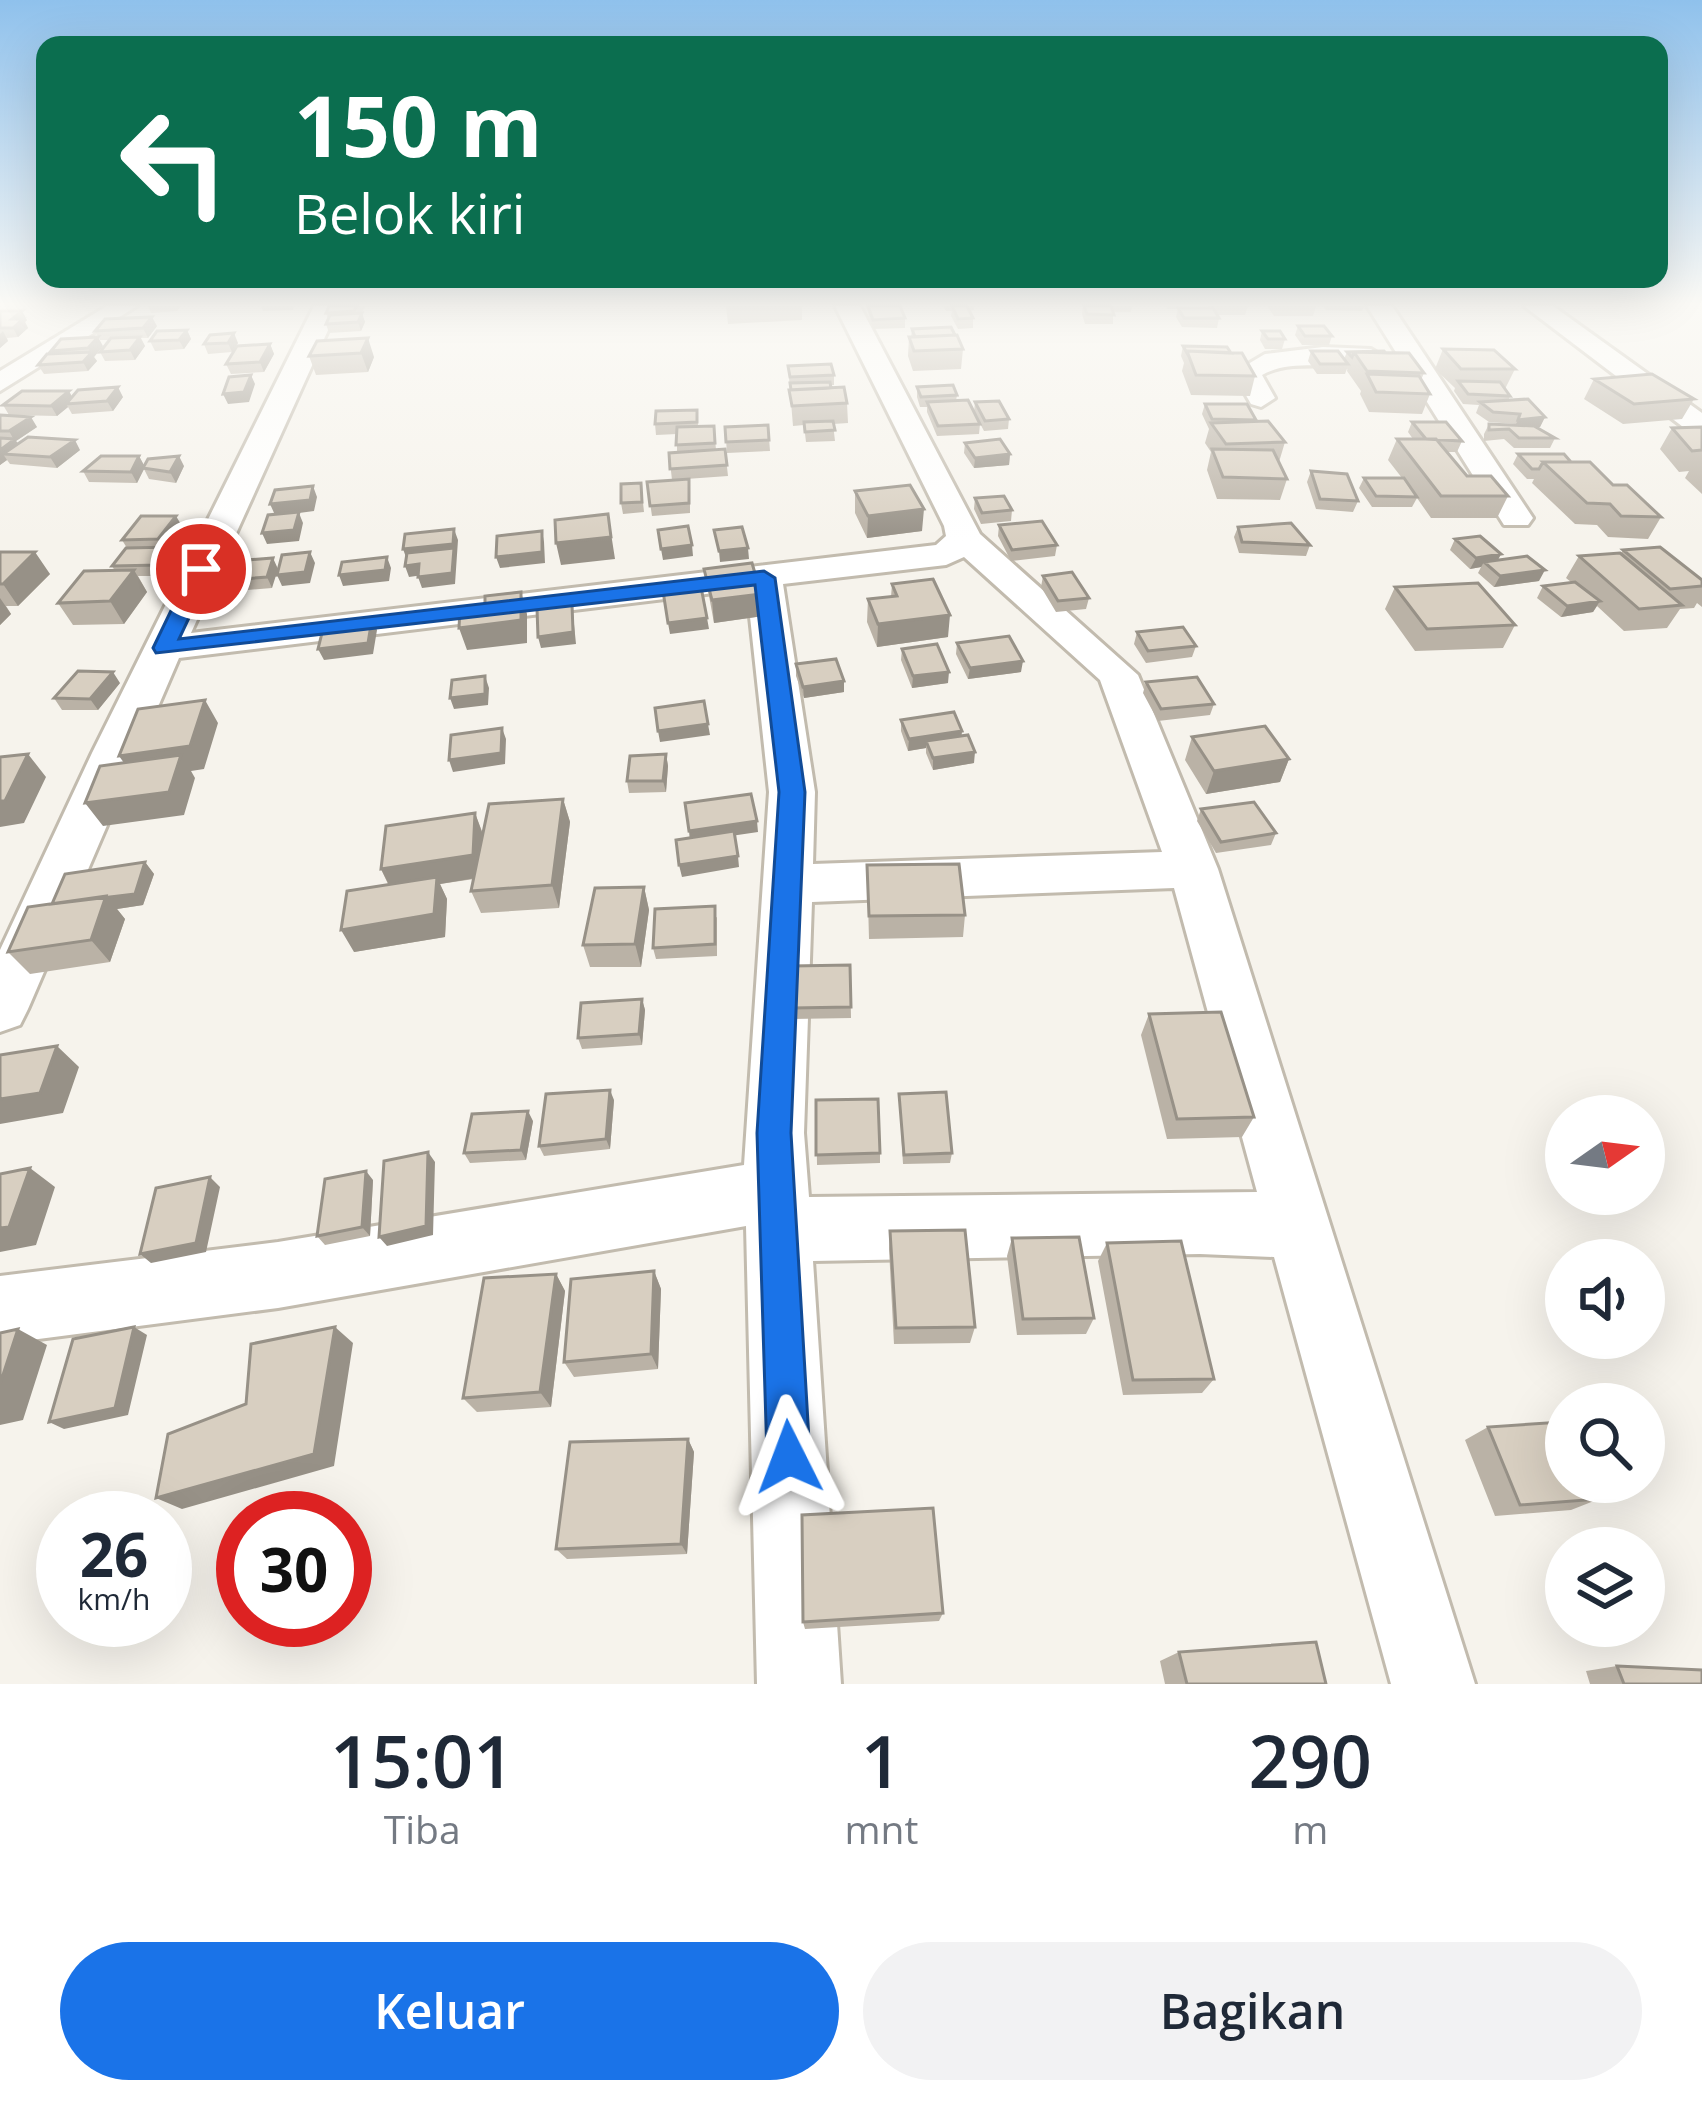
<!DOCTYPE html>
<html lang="id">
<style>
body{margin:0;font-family:"Open Sans",sans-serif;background:#f2f2f3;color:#1f2937;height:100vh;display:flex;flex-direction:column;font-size:45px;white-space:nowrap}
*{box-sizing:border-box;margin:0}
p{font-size:39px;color:#747a83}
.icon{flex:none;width:66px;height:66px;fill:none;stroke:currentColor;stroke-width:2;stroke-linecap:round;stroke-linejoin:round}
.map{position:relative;height:1684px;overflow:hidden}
.details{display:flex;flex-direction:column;background:#fff;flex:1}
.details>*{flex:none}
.guide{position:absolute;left:36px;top:36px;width:1632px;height:252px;border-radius:24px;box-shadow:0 12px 48px #0002;background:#0b6e4f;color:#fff;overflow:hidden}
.needle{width:78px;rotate:76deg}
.fabs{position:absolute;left:1545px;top:1095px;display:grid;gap:24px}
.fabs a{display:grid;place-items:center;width:120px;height:120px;border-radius:50%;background:#fff;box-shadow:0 12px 48px #0002;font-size:60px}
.speed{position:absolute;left:36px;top:1491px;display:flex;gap:24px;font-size:60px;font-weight:700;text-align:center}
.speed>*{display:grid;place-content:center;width:156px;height:156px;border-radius:50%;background:#fff;box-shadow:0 12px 48px #0002;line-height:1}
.speed small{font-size:30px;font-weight:400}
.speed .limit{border:18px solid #d22;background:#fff;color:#111}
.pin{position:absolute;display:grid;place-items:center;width:102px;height:102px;color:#fff;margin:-51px;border:6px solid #fff;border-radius:50%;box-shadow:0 3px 12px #0007}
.me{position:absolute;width:132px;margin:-66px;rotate:357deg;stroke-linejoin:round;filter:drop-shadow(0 0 9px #0008)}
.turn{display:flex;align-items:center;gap:42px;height:252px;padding:0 60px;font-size:54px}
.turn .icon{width:156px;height:156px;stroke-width:2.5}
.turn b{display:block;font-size:84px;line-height:102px}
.eta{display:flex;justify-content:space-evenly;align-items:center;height:204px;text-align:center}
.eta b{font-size:72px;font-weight:600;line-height:84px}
.button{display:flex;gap:24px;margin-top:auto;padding:24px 60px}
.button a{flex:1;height:138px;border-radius:72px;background:#1a73e8;color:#fff;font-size:48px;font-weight:600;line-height:138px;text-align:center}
.button a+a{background:#f2f2f3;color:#1f2937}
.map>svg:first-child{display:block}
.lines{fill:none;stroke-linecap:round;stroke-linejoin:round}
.minor-casing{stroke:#c2bbae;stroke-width:6}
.minor{fill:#fff;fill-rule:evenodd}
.wall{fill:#bab2a6}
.shaded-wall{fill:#979187}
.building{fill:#d8cfc1;stroke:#979187;stroke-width:3}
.route{fill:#1a73e8;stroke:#114b97;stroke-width:3}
</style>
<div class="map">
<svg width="1702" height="1684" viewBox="0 0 1702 1684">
<rect width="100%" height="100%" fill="#f6f3ec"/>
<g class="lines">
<defs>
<path id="minor" d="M107 306H137L0 391V371Z
M314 306H339L191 633 936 545 946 536 944 526 835 306H860L980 534 1138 675 1218 869 1475 1684H1391L1274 1257 1200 1254 813 1261 841 1684H757L746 1226 278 1308 0 1344V1276L278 1242 744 1165 769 792 747 589 179 658 28 1009 20 1025 0 1032V950L92 753ZM964 557 1100 680 1162 852 813 864 815 792 783 584 946 565ZM1174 888 1257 1192 809 1197 804 1133 812 902Z
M1367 306H1392L1533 518 1528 525H1504Z
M1524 306H1553L1702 413V436L1691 433Z
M1323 347 1371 349 1384 357C1364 377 1297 354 1262 375L1275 398 1261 407 1251 404 1233 373 1265 354Z"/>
</defs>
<use href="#minor" class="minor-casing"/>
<use href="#minor" class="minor"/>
</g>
<path class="wall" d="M148 306H181L177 311 151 313Z
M261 306H294L293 310 263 311Z
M329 306H380L365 307 361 313 365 322 361 331 329 333 326 324 328 319 326 313Z
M726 306H802V320L728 324Z
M866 306H900L905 318V328L873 329Z
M943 306H974V310L969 311 973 318V328L958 329 951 316 952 311H946Z
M1083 306H1132L1131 312H1113V324H1085L1082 314Z
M1166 306 1209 308 1208 306H1248L1245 315H1217L1219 318 1217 328 1182 327 1176 317 1178 309H1167Z
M1267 306H1316L1313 316H1274Z
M1323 306H1364L1362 311 1326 310Z
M0 311 27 320 25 322 28 328 18 337 7 338 8 341 0 348Z
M157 326 148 338H141L145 346 135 360 105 361 100 352 110 340H100L95 331Z
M1298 326 1332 336 1329 345H1302L1295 335Z
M912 329 963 349 961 369 913 371 908 356 909 337H911Z
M187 330 191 339 184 349 155 351 150 341Z
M1262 331 1285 339 1282 349H1265L1260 340Z
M317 341 374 357 368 372 316 375 309 356Z
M238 343 232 352 208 354 204 344Z
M270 344 274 354 264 372 231 374 226 364Z
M103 346 94 357 97 361 88 371 44 374 38 365 53 354 51 351Z
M1183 346 1231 353 1255 376 1250 396 1191 395 1182 371 1184 363 1181 356Z
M1443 349 1515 369 1505 389 1510 396 1508 401 1545 417 1540 427 1537 428 1555 438 1550 448H1514L1504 439 1484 441V434L1489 424H1515L1489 422 1476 413 1479 405 1463 404 1454 391 1455 388 1435 369Z
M1311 351 1344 359 1347 352 1424 373 1421 380 1430 394 1422 414 1369 412 1360 394 1361 391 1347 371 1348 366 1345 374H1317L1308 361Z
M788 366 834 375V385H831V388L847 403 848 423 833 424 835 441 806 442 804 425 793 426Z
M1594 379 1694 399 1682 419 1623 424 1584 399Z
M917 387 957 395 956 401 980 424 979 434 937 436 927 412V407H920L917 397Z
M69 391 72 397H123L113 411 72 414 68 407 57 416 14 415 37 427 16 441 18 443 80 450 57 468 10 464 7 460 0 465V415H9L3 405Z
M975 402 1009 419 1008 429 984 431 974 412Z
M1205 404 1256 420 1255 421 1285 442 1279 462 1287 479 1280 500 1217 499 1207 470 1211 452 1205 443 1209 429 1202 414Z
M697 410 698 426H714L716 450 725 449 728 476 672 480 669 453 677 452V434L656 435 655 424Z
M1412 422 1462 441 1457 452H1447L1467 476 1508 496 1497 518H1431L1417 498 1412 507H1372L1359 488 1364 478H1402L1388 460 1397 439H1413L1408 432Z
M768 425 770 451 727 453 725 427Z
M1702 427V494L1685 478 1689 471 1679 472 1660 449 1672 428Z
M965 443 1010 454 1009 465 974 468 964 453Z
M1518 454 1572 462 1613 485 1661 517 1648 539 1608 537 1597 525 1575 524 1532 483 1534 479H1527L1513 464Z
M139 456 144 466H184L176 483 149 479 144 469 137 483 89 482 83 471Z
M1311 471 1358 501 1353 512 1316 509 1307 482Z
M647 482 690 490V513L652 516Z
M641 483 644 512 623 514 621 503Z
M855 491 922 531 867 538 855 513Z
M975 498 1012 510 1011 521 981 524 974 509Z
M999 525 1057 545 1055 556 1011 561 998 536Z
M182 526 165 548 179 558 166 576H138L147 592 124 624 73 625 58 603 115 571 112 566 127 548 122 540Z
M1238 527 1310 545 1306 556 1239 553 1234 537Z
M1455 539 1501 554 1498 560 1539 581 1494 587 1478 573 1481 567 1470 569 1450 550Z
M1623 550 1702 580V607L1697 603 1694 608 1680 609 1667 628 1624 631 1597 606 1593 612 1561 617 1537 598 1543 586 1571 582 1566 578 1579 556 1621 553Z
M0 552 50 574 18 606H6L11 614 0 625Z
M273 558 272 588 247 590 242 579Z
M704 569 761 594 763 616 714 623Z
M1043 576 1089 598 1086 609 1056 612 1041 587Z
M892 584 948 637 877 647 867 622 868 599 891 597Z
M1395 587 1515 625 1503 648 1415 651 1385 609Z
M1137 632 1196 646 1192 657 1146 663 1134 644Z
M957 643 1021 672 968 679 956 654Z
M902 649 948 683 912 688 901 660Z
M796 664 844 681V692L804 698 796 676Z
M1146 682 1214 704 1210 715 1158 721 1143 693Z
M120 683 98 710H62L54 698Z
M901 720 962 736 974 763 933 770 926 753V748L908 751 901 731Z
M1192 737 1289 759 1280 782 1206 794 1185 760Z
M666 754 668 766 666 792 629 793 627 781Z
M563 799 570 822 559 908 481 913 471 891 474 879 440 884 447 899 445 937 354 952 388 884 381 869 475 813 483 834Z
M1201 809 1276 833 1271 845 1216 853 1197 821Z
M145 862 154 874 143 905 117 909 125 919 110 962 30 974 8 952 52 904Z
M867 865 965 915 963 937 869 939Z
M644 887 649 910 641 967H590L583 945Z
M717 917V956L656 959 653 948Z
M850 965 851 1018 792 1019V1008Z
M642 999 645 1010 642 1045 582 1049 578 1038Z
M1149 1014 1254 1117 1242 1137 1167 1139 1141 1035Z
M899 1094 952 1153 950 1163 903 1164Z
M614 1100 610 1149 544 1156 539 1146Z
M816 1100 880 1153V1163L817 1165Z
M533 1121 526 1160 470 1163 464 1153Z
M373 1180 370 1236 325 1245 317 1236Z
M890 1231 975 1327 970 1343 894 1344 889 1249Z
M1012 1238 1094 1318 1086 1334 1017 1335 1007 1256Z
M1107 1243 1214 1379 1202 1393 1123 1395 1098 1261Z
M654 1271 661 1289 658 1369 574 1377 564 1362Z
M556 1274 565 1291 551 1407 477 1412 463 1398Z
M1488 1427 1599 1499 1571 1510 1495 1516 1465 1440Z
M688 1439 694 1452 687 1554 567 1559 556 1549Z
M943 1613 939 1621 805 1629 803 1622Z
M1179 1652 1326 1684H1165L1160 1661Z
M1617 1666 1702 1684H1590L1586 1671Z"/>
<path class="shaded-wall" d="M22 311 27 320 25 322 28 328 18 337 13 328 12 319Z
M362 313 365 322 361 331 358 322Z
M152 317 157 326 148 338 143 328Z
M187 330 191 339 184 349 179 340Z
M3 331 8 341 0 348V334Z
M234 333 238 343 232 352 228 343Z
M98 337 103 346 94 357 97 361 88 371 83 362 91 353 88 348Z
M140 337 145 346 135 360 130 350Z
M368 338 374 357 368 372 361 353Z
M270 344 274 354 264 372 260 362Z
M251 375 255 384 249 402 228 404 223 394Z
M118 387 123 397 113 411 107 401Z
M69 391 74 401 66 404 68 407 57 416 51 406Z
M31 417 37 427 16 441 22 450 3 454 7 460 0 465V450L14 440 9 431Z
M1545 417 1540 427 1513 430 1518 420Z
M75 440 80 450 57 468 50 457Z
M1010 454 1009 465 974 468 975 458Z
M139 456 145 467 137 483 131 472Z
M179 456 184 466 176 483 170 472Z
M313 486 317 497 314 511 299 513 303 523 299 541 267 544 262 533 275 515 270 504Z
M924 509 922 531 867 538 868 516Z
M608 514 615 559 561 565 556 543Z
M176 516 182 526 164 550 158 539Z
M454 529 458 540 455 584 422 588 418 577 453 555 407 560 403 549Z
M542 531 544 542 545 563 500 568 496 557Z
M692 545 693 556 663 560 661 549Z
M173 547 179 558 166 576 160 565Z
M748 548 749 559 720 562 719 551Z
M35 552 50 574 18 606 3 584Z
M310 552 315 563 310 583 282 586 277 575Z
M1501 554 1495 565 1484 562 1481 567 1470 569 1476 558Z
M387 557 391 568 389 581 343 586 339 575Z
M273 558 278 569 272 588 267 577Z
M419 564 423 575 409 577 405 566Z
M134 570 147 592 124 624 110 601Z
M1545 570 1539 581 1494 587 1500 576Z
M521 592 527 614V643L467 650 459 628Z
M761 594 763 616 714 623 712 600Z
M0 598 11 614 0 625Z
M1600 601 1593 612 1561 617 1567 606Z
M572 604 576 644 541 648 538 637Z
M950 615 948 637 877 647 878 624Z
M707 618 709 629 670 634 668 623Z
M372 619 377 630 373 654 324 660 318 649Z
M1023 661 1021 672 968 679 970 668Z
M113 672 120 683 98 710 90 699Z
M949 672 948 683 912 688 913 676Z
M485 676 489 688 488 705 454 709 450 698Z
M844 681V692L804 698 803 687Z
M205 700 218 723 204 769 191 771 195 778 184 815 103 826 85 803 135 778 119 756Z
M708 724 710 735 660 742 658 731Z
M502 728 506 739 505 764 453 772 449 760Z
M962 731 961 743 926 741V748L908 751 909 739Z
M975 752 974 763 933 770V758Z
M28 754 46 777 24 823 0 827V801Z
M666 754 668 766 666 792 663 781Z
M1289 759 1280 782 1206 794 1214 771Z
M563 799 570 822 559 908 552 885Z
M475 813 483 835 482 877 440 884 447 899 445 937 354 952 341 930 392 891 381 869Z
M757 821 758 832 690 842 689 831Z
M738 856 739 867 682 877 679 865Z
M145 862 154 874 143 905 117 909 125 919 110 962 91 940 62 917Z
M644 887 649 910 641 967 635 944Z
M642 999 645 1010 642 1045 639 1034Z
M57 1046 79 1067 63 1113 0 1124V1099Z
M610 1090 614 1100 610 1149 606 1139Z
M528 1111 533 1121 526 1160 521 1150Z
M428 1152 435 1162 433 1235 387 1246 379 1237Z
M30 1168 55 1187 36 1245 0 1252V1228Z
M366 1171 373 1180 370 1236 362 1227Z
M210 1177 220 1187 206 1252 151 1263 140 1254Z
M654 1271 661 1289 658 1369 651 1354Z
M556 1274 565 1291 551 1407 540 1392Z
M134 1327 147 1335 128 1415 64 1429 49 1422Z
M335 1327 353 1343 334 1466 182 1509 156 1498Z
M18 1329 47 1345 23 1420 0 1425V1384Z
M688 1439 694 1452 687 1554 681 1544Z"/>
<path class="building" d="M329 306H357L354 311 326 313Z
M868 306H900L905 318 873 320Z
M952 306H967L973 318 958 319Z
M1084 306H1111L1114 315 1087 314Z
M1178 308H1213L1219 318H1184Z
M0 311H22L12 319H23L13 328H0Z
M362 313 358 322 326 324 330 315Z
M152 317 143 328 95 331 105 319Z
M1298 326H1324L1332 336H1305Z
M951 327 955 335 915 337 912 329Z
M187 330 179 340 150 341 157 331Z
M1262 331H1280L1285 339H1268Z
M234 333 228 343 204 344 210 335Z
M957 335 963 349 914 351 909 337Z
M98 337 88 348 51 351 61 339Z
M140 337 130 350 100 352 111 338Z
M368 338 361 353 309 356 317 341Z
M270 344 260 362 226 364 237 346Z
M1183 346 1227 347 1231 353 1187 351V353Z
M1443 349 1494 350 1515 369H1461Z
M1187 351 1242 353 1255 376 1196 375Z
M1311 351H1338L1348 364H1320Z
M1384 351 1386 353 1354 352 1352 357 1347 352Z
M92 352 83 362 38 365 47 354Z
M1354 352 1409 353 1424 373 1367 371Z
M831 364 834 375 790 377 788 366Z
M1367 374 1419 376 1430 394 1376 392Z
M1652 374 1694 399 1634 404 1594 379Z
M251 375 244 392 223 394 229 377Z
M1458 381 1500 382 1510 396 1468 394Z
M830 382 831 388 791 390 790 383Z
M953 385 957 395 921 397 917 387Z
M118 387 107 401 66 404 78 390Z
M844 387 847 403 792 406 789 390Z
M22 391H69L51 406 3 405Z
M1528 399 1545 417 1518 420 1520 414 1493 412 1480 402Z
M968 400 980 424 938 426 927 402Z
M999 401 1009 419 985 421 975 402Z
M1205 404H1247L1256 420 1212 419Z
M697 410V422L655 424 656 411Z
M0 415 31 417 9 431H0Z
M833 421 835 430 805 432 804 422Z
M1268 421 1285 442 1226 444 1211 423Z
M1412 422H1446L1462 441 1426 439Z
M1489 424 1534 426 1555 438H1519L1509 429 1489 430Z
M768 425 769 440 726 442 725 427Z
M714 426 715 443 676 445 677 427Z
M1702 427V450L1692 451 1672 428Z
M28 437 75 440 50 457 3 454Z
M0 438 15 439 0 450Z
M1000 439 1010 454 975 458 965 443Z
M1397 439H1436L1467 476H1491L1508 496H1441Z
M725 449 727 465 670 469 669 453Z
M1212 449 1273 450 1287 479 1223 477Z
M1518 454H1564L1571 462H1543L1539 469H1532Z
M101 456H139L131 472 83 471Z
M179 456 170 472 143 468 148 459Z
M1543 462H1590L1613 485H1627L1661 517 1621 516 1610 504 1587 503Z
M1311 471 1347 474 1358 501 1320 499Z
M1364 478H1404L1417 497 1376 496Z
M689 479V503L650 506 647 482Z
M641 483 642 502 621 503V484Z
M910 485 924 509 868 516 855 491Z
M313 486 310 500 270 504 275 490Z
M1004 496 1012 510 982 513 975 498Z
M299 512 294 530 262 533 268 515Z
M608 514 611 537 556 543 555 520Z
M141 516H176L158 539 122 540Z
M1042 521 1057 545 1012 550 999 525Z
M1291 523 1310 545 1242 542 1238 527Z
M688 526 692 545 661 549 658 530Z
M742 527 748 548 719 551 714 530Z
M454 529 453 544 403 549 405 534Z
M542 531V552L496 557 497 536Z
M1480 536 1501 554 1476 558 1455 539Z
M173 547 160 565 112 566 126 548Z
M1660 547 1702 580V586L1670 589 1623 550Z
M454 548 452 573 418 577 419 564 405 566 407 553Z
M0 552H35L3 584H0Z
M310 552 305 572 277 575 282 555Z
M1620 553 1682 605 1639 609 1579 556Z
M1527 556 1545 570 1500 576 1484 562Z
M387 557 385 570 339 575 342 562Z
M273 558 267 577 242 579 248 560Z
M752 563 761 594 712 600 704 569Z
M134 570 110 601 58 603 84 571Z
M1072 572 1089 598 1058 601 1043 576Z
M933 579 950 615 878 624 868 599 897 596 892 584Z
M1575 582 1600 601 1567 606 1543 586Z
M1478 583 1515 625 1427 629 1395 587Z
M701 587 707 618 668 623 663 591Z
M521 592V620L459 628 460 610 485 607V596Z
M572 604 573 632 538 637 537 608Z
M372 619 368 643 318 649 324 625Z
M1183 627 1196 646 1148 651 1137 632Z
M1009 636 1023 661 970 668 957 643Z
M937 644 949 672 913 676 902 649Z
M836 659 844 681 803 687 796 664Z
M78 671 113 672 90 699 54 698Z
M485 676V694L450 698 452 680Z
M1197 677 1214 704 1161 709 1146 682Z
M205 700 190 746 119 756 138 709Z
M704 701 708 724 658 731 655 708Z
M954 712 962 731 909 739 901 720Z
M1265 726 1289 759 1214 771 1192 737Z
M502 728 501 753 449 760 451 735Z
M968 735 975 752 933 758 926 741Z
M28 754 5 801H0V757Z
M666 754 663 781H627L630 756Z
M181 755 169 792 85 803 100 766Z
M751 794 757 821 689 831 685 803Z
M563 799 552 885 471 891 489 804Z
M1254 802 1276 833 1221 842 1201 809Z
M475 813 473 855 381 869 386 826Z
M734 831 738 856 679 865 676 840Z
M145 862 135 894 52 904 65 874Z
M959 864 965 915 869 916 867 865Z
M437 877 434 914 341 930 347 891Z
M644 887 635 944 583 945 595 888Z
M106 896 91 940 8 952 28 907Z
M715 906V944L653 948 655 909Z
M850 965 851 1007 792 1008V966Z
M642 999 639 1034 578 1038 581 1003Z
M1221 1012 1254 1117 1177 1119 1149 1014Z
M57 1046 40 1093 0 1099V1055Z
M610 1090 606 1139 539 1146 546 1094Z
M946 1092 952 1153 904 1155 899 1094Z
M878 1099 880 1153 816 1155V1100Z
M528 1111 521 1150 464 1153 472 1114Z
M428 1152 426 1226 379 1237 384 1161Z
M30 1168 9 1227 0 1228V1174Z
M366 1171 362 1227 317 1236 325 1179Z
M210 1177 196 1243 140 1254 156 1188Z
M965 1230 975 1327 896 1328 890 1231Z
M1079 1237 1094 1318 1023 1319 1012 1238Z
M1181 1241 1214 1379 1133 1380 1107 1243Z
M654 1271 651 1354 564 1362 571 1279Z
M556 1274 540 1392 463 1398 484 1278Z
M134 1327 115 1408 49 1422 73 1339Z
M335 1327 314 1454 156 1498 168 1434 246 1404 251 1344Z
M18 1329 0 1384V1333Z
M1562 1422 1566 1431V1482H1591L1599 1499 1520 1505 1488 1427Z
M688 1439 681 1544 556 1549 570 1442Z
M933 1508 943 1613 803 1622 802 1515Z
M1316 1642 1326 1684H1187L1179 1652Z
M1617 1666 1702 1670V1684H1624Z"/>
<linearGradient id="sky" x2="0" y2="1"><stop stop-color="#8fc1ec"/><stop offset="0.56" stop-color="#fbfaf6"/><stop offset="1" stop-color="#fbfaf6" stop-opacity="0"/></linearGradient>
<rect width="1702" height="542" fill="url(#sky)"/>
<path class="route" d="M201 563 212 569 179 639 764 571 775 578 805 792 791 1133 810 1457 804 1472 789 1478 774 1472 767 1457 757 1133 779 792 755 585 156 653 153 648 191 569Z"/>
</svg>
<div class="fabs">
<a><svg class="needle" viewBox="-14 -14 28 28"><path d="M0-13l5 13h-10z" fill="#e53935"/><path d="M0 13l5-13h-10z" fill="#747a83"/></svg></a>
<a><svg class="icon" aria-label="sound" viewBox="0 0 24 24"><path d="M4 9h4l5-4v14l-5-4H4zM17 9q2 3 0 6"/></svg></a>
<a><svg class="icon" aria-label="search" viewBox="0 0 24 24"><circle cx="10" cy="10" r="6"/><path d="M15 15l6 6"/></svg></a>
<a><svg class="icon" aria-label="layers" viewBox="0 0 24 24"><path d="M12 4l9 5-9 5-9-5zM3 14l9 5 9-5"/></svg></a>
</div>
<div class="speed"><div>26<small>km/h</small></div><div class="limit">30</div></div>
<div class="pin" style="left:201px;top:569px;background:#d93025"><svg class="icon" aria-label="arrive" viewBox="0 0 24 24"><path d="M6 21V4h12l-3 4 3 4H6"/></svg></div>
<svg class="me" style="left:789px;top:1457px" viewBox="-20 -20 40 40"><path d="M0-17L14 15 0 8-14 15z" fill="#1a73e8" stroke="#fff" stroke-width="4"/></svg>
<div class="guide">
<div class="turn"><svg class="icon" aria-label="left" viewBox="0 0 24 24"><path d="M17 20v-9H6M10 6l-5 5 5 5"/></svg><div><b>150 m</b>Belok kiri</div></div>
</div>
</div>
<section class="details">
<div class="eta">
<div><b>15:01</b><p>Tiba</p></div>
<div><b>1</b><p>mnt</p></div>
<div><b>290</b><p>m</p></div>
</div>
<div class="button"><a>Keluar</a><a>Bagikan</a></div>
</section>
